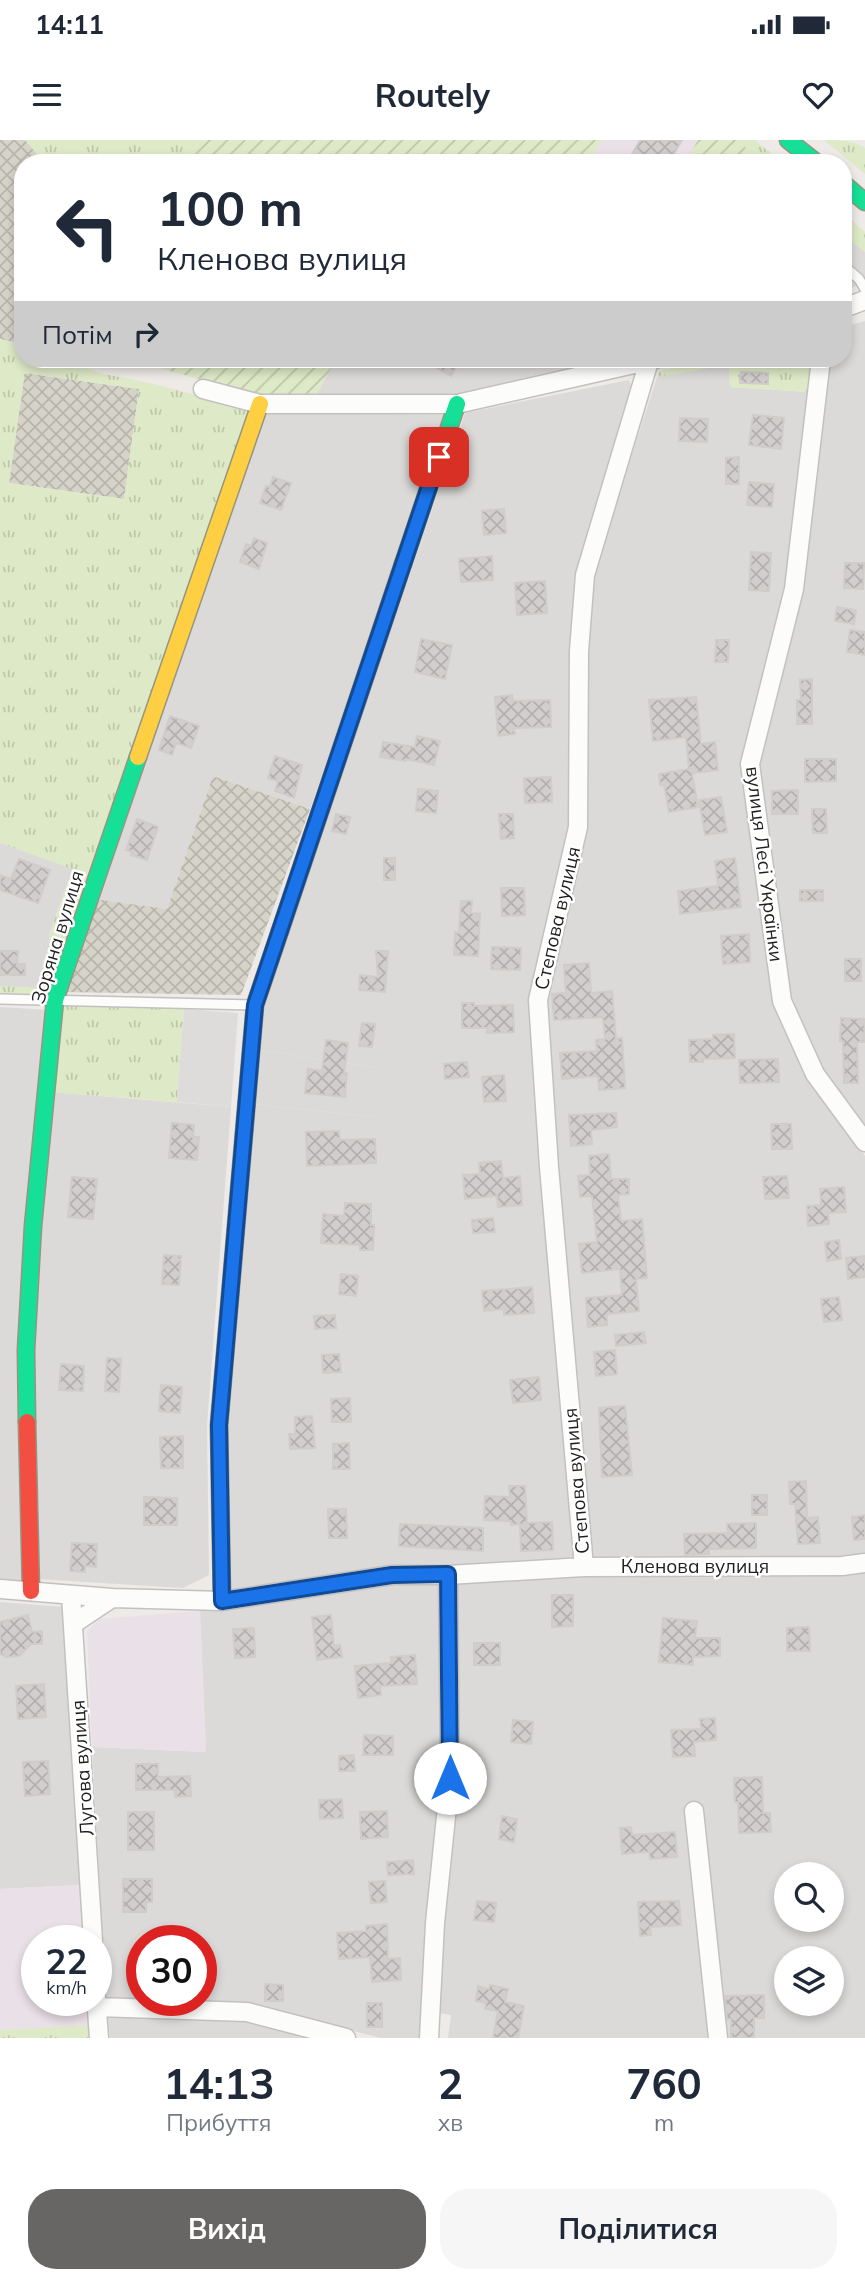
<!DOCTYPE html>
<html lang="uk">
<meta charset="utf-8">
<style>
body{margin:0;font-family:Mulish,sans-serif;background:#f6f6f7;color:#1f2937;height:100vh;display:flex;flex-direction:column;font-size:26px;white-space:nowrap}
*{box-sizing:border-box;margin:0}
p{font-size:23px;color:#747a83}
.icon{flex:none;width:38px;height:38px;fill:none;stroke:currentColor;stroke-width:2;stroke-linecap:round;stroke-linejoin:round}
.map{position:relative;height:1898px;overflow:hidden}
.sheet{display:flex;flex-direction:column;background:#fff;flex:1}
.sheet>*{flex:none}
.guide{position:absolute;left:14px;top:14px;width:838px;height:214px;border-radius:28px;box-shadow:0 4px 10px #0003;background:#fff;color:#1f2937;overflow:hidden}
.fabs{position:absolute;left:774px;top:1722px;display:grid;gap:14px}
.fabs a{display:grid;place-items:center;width:70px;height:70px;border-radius:50%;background:#fff;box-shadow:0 4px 10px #0003;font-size:35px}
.speed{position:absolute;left:21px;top:1785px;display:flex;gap:14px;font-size:35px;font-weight:700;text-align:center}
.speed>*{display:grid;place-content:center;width:91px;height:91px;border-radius:50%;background:#fff;box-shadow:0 4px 10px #0003;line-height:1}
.speed small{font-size:18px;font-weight:400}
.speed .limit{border:10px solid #d22;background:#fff;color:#111}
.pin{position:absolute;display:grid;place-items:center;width:60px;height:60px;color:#fff;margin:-30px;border-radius:14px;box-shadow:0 4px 10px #0006}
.me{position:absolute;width:77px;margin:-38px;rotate:0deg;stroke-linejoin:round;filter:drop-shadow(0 0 5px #0008)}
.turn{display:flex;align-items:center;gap:24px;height:147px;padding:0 28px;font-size:32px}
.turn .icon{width:91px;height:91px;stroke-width:2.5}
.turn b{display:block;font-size:49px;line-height:60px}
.then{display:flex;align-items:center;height:66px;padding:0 28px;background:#0003;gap:14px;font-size:26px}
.eta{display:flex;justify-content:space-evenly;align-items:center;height:119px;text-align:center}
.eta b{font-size:42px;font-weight:700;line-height:49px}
.cta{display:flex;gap:14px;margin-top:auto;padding:14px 28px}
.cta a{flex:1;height:80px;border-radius:28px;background:#676665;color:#fff;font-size:28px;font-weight:700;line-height:80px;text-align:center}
.cta a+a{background:#f6f6f7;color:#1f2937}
.status{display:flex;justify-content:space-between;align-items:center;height:49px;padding:0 35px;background:#fff;direction:ltr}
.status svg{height:19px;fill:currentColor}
header{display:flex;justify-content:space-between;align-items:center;height:91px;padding:0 28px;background:#fff;font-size:32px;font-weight:700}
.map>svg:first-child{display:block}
.residential{fill:#dcdad9;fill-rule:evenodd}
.industrial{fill:#eae0e7}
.religious{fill:#dbdad9}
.construction{fill:url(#construction-cross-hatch)}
.grass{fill:url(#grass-tufts);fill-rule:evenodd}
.garden{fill:url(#garden-furrows)}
.parking{fill:#dddcdb}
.building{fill:url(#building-cross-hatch);stroke:#d0ccc9;stroke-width:2}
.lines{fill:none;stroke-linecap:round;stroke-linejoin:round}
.lane-casing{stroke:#c3c1c0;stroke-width:12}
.street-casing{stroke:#c3c1c0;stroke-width:21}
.fast-casing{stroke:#979580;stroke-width:19}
.slow-casing{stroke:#979580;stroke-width:19}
.jam-casing{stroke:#979580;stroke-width:19}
.lane{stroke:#fcfcfb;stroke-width:9}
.street{stroke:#fcfcfb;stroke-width:18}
.fast{stroke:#16e098;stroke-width:16}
.slow{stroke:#ffcf43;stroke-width:16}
.jam{stroke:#f24e42;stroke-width:16}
.route-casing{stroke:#114b97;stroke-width:18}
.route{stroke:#1a73e8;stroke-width:12}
.labels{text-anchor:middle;stroke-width:5;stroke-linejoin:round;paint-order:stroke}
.street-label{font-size:19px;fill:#1f1f1f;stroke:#fff}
</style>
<div class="status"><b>14:11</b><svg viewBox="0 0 49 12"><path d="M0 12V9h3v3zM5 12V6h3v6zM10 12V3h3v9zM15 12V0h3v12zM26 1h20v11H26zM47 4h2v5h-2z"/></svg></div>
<header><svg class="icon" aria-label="menu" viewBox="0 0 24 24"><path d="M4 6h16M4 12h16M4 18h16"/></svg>Routely<svg class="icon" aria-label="heart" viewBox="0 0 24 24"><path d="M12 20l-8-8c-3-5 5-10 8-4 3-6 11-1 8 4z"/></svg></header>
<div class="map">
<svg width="865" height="1898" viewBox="0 0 865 1898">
<defs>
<pattern id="construction-cross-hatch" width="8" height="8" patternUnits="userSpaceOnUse" patternTransform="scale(1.75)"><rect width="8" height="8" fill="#d6d3c9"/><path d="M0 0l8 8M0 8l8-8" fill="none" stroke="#b7b5ac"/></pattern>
<pattern id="grass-tufts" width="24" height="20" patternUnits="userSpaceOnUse" patternTransform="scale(1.75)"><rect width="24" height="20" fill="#dee9c7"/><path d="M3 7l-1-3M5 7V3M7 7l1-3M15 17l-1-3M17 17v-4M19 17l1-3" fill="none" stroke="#bec7aa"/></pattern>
<pattern id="garden-furrows" width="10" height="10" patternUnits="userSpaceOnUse" patternTransform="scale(1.75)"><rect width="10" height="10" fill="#dee9c7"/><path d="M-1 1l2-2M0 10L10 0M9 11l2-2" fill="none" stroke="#bec7aa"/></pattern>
<pattern id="building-cross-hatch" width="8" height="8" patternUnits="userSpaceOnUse" patternTransform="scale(1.75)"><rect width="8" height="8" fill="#d2cecd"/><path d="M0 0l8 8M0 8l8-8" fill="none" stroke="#b4b0b0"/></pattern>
</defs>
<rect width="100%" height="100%" fill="#edeae7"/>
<path class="residential" d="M865 181V989L821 930 790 859 758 625 801 450 830 219H844V187Z
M336 219H610L461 255 314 259Z
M729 224 730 247 810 252 786 447 742 624 775 863 808 938 865 1016V1416L841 1419 590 1420 556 1027 545 861 584 688 585 512 592 437 657 237Z
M629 240 635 256 580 434 572 686 532 860 577 1420 392 1428 230 1453 227 1285 254 964 374 977 379 928 259 910 262 867 465 273Z
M262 273 448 275 310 669 213 636 167 769 95 759Z
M0 703 73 728 50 792 46 849 0 846Z
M0 867 49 870 22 1442 0 1441Z
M51 952 231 967 207 1285 209 1435 183 1448 38 1439 34 1211Z
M865 1430V1898H448L451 1875 439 1873 456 1442 584 1434ZM786 1734H831V1780H786ZM786 1818H831V1864H786Z
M441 1443 443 1638 422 1898H381L251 1865 106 1860 92 1607 206 1612 200 1471 392 1444ZM142 1801H201V1860H142Z
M0 1462 64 1467 81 1745 0 1749Z
M108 1875 246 1879 318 1898H110Z"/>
<path class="industrial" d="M602 0H698L685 23H589Z
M200 1471 206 1612 92 1607 87 1491 100 1479Z
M81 1745 84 1801H37V1860H88L90 1885 0 1890V1749Z"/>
<path class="religious" d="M844 95 865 112V142L844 151Z
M259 910 379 928 375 977 254 964Z"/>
<path class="construction" d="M0 0H25L45 23H23L22 204 0 199Z
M24 233 139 249 124 359 9 343Z
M213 636 310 669 241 855 64 852 95 759 167 769Z"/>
<path class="grass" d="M25 0H200L188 23H45Z
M738 0H755L782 23H761Z
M824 0C840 0 853 0 865 8V34Z
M844 74 865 92V112L844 95Z
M0 199 21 204 23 202V219H85L81 225 99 233 150 243 252 270 51 854H0V846L46 848 50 792 73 729 0 703ZM25 233 139 249 124 359 9 343Z
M715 219H814L810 252 730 247 729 224 657 237 659 231Z
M60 865 184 869 177 962 51 952Z
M90 1885V1898H0V1890Z"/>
<path class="garden" d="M200 0H602L589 23H188Z
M698 0H738L761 23H685Z
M127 219H336L314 259 263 257Z"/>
<path class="parking" d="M184 869 238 873 231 967 177 962Z"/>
<path class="building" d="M640 0H682L672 17 666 13 661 23H627Z
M421 219H461L451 236Z
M741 232 768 233V244L740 243Z
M753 275 784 278 781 309 749 305Z
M680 278 708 279 707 302 679 301Z
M739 317V344H726V318Z
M273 337 291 343 281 370 260 363 266 346 270 347Z
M749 342 774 344 772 367 747 365Z
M504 369 506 393 484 395 482 371Z
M254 398 267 403 259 429 240 422 246 404 251 406Z
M751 412 771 413 769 451 749 450Z
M492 416 493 440 461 442 459 419Z
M845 423H864L863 449 844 448Z
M545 441 547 473 517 475 515 443Z
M837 467 856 470 854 484 835 481Z
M850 490 865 492V515L847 512Z
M421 499 452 505 445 539 415 532Z
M716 500H729L728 522H715Z
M812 539V584H797V560H801L800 540Z
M512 555 513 561 550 560 551 587 514 588 515 594 498 596 495 557Z
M696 557 701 604 715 602 718 630 692 633 698 667 669 672 664 645H660L659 634 689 629 686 597 653 601 649 560Z
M170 576 199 586 191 608 176 603 172 615 159 610Z
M417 596 440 601 434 625 406 619V621L380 617 383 602 415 607Z
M275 616 302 625 294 658 275 651 278 641 268 638Z
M805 619H836V641L805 642Z
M551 637 552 662 525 663 524 638Z
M418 649 438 651 436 673 416 671Z
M798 650V674H772V651Z
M721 657 727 692 705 695 699 660Z
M812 669H826L827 693H813Z
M336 674 350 677 346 694 332 691Z
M499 674H513L514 698 501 699Z
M137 679 158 687 147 720 131 715 132 712 126 710Z
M384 718H395V740H384Z
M735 718 741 767 680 774 678 751 718 746 715 721Z
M19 719 50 730 38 763 0 750V735L11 739Z
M501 748H524L525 775 502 776Z
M800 750H823V761H800Z
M461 761H472L471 773 480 774 478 816 454 815 455 792 459 793Z
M749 794 750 822 723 824 721 796Z
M492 807 521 808 520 830 491 829Z
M0 811H18L17 824H25V835H0Z
M376 811H388L385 852 359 850 360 835 378 837Z
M845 819H861V841H845Z
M589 823 591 853 612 851 616 899 622 898 625 948 599 950 598 936 562 939 560 913 597 911 596 900 605 899 603 877 554 880 552 854 566 853 564 825Z
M462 863H474V866L513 865 514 892 487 893V888H462Z
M841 878 865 879 864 902H857L858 943H844L843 901H840Z
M362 883 375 884 372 907 359 906Z
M734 894 735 918 703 919V922H690L689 900 713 899V895Z
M326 900 348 903 344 933H347L345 957 305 953 308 929 322 931Z
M778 919 779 942 740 943 739 920Z
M467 922 469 937 445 939 444 924Z
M504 935 506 961 484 962 482 937Z
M616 973 617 987 591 990 592 1004 571 1006 569 975Z
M172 983 194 985 193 997H199L197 1020 169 1018Z
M771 984H791L792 1009H772Z
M339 991 340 1000 375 999 376 1023 307 1026 306 992Z
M609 1014 611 1039H629V1054L618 1055 621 1081 642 1079 647 1138 636 1139 639 1171 607 1174V1185L588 1187 586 1158 622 1155 620 1129 582 1133 579 1104 597 1102 592 1056 580 1057 578 1036 590 1035 589 1016Z
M501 1021 503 1038 520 1036 522 1065 498 1067 497 1056 465 1059 463 1035 480 1034 479 1023Z
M787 1036 789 1058 765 1059 763 1037Z
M72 1037 97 1039 93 1079 68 1077Z
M844 1047 846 1072 828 1073 829 1084 808 1086 807 1066 821 1065 820 1049Z
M345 1063 371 1064V1085H374L373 1110H360V1105L321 1103 323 1074 344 1076Z
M493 1078 495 1092 473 1093 472 1080Z
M839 1100 841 1119 827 1121 825 1102Z
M164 1115 181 1116 179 1145 162 1144Z
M865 1116V1137L848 1139 846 1118Z
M341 1134 358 1136 356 1156 339 1154Z
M532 1147 534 1173 504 1175V1169L484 1171 482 1151Z
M839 1157 842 1180 824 1182 821 1159Z
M335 1175 336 1188 315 1189 314 1176Z
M644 1192 646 1203 616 1206 615 1195Z
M615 1210 617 1234 596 1236 594 1212Z
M339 1214 341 1232 323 1233 322 1215Z
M107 1218 121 1219 119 1252 105 1251Z
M61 1224 84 1226 83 1251 59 1250Z
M539 1237 541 1260 513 1263 510 1240Z
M161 1245 182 1247 180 1273 159 1271Z
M350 1258 351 1282H332L331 1259Z
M625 1266 632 1335 602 1337 599 1268Z
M312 1276 315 1308 290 1309 289 1294H295V1277Z
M183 1296V1328H161L160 1297Z
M349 1303 350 1329H333V1304Z
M806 1341 807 1378 818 1377 820 1403 798 1404 795 1364H790L789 1342Z
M509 1346H525L527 1383 552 1382 553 1410 521 1411 520 1384 511 1385V1381L484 1380 485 1356 510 1357Z
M752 1355H767V1375H752Z
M144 1357 177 1358V1385H144Z
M328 1369H346L347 1398H329Z
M865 1375V1399L854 1400 852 1377Z
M756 1383V1408L709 1409V1414L685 1415 684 1394 728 1393 727 1384Z
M400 1384 483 1388V1411L399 1406Z
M72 1403 97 1404 96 1427 85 1426V1432L70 1431Z
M552 1455H573V1486L552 1487Z
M28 1475 32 1492 42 1491V1504H31L19 1516 7 1517 0 1514V1482Z
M331 1475 334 1506 340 1505 342 1517 317 1520 312 1477Z
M663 1478 697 1481 695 1498H720V1516L693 1517V1525L659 1522Z
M809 1487 810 1511H787V1488Z
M254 1488 255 1517 235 1518 233 1489Z
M474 1503H500V1525H474Z
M415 1515 417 1544 380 1546 381 1555 358 1558 355 1526 391 1523V1517Z
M44 1544 46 1577 18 1579 16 1546Z
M715 1578 716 1600 694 1602 695 1616 673 1617 671 1590 701 1589 700 1579Z
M513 1580 533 1582 531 1604 511 1602Z
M364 1595 393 1596V1615H363Z
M354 1615 355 1631H339V1616Z
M48 1621 50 1654 25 1656 23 1622Z
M136 1624H158V1637L190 1636 191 1656 175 1657V1650H136Z
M762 1637 763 1673H770L771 1692 739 1693 738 1662H735L734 1638Z
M342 1659 343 1678 320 1679 319 1660Z
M387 1671 388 1697 361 1699 360 1672Z
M128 1672H154V1710H128Z
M502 1676 517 1679 514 1702 499 1699Z
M631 1687 632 1695 675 1692 677 1717 650 1719 649 1712 622 1714 620 1688Z
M413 1720 414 1734 388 1735 387 1722Z
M123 1739H152V1762H146V1772H123Z
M385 1741 387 1762 371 1763 369 1742Z
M477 1761 496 1763 494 1782 474 1780Z
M679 1761 681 1785 650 1787 651 1795 640 1796 638 1762Z
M387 1784 388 1819 400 1818 401 1840 372 1842 370 1817 339 1819 337 1793 366 1791V1786Z
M128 1817H142V1842H127Z
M265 1844 283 1845V1861H265Z
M490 1845 508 1849 505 1862 524 1866 518 1898H493L498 1871 485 1869 486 1863 476 1861 478 1846 489 1849Z
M764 1855V1878H754V1898H731V1879H727L725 1856Z
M367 1863H382V1887H367Z"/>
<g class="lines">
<defs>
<path id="lane" d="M844 126 859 139 865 149
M0 859 253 865"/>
<path id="street" d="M844 168 865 160
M821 219 794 449 750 624 782 861 815 934 865 1002
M203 249 260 264H457L656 219
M584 1427 549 1027 538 860 578 687 579 511 585 435 649 221
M0 1449 112 1458
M71 1455 93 1801
M73 1484 112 1458 222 1461 392 1435H448L584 1427 842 1426 865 1423
M694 1671 718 1898
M96 1857 99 1898
M97 1867 247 1872 346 1898
M429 1898 435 1783 450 1638 448 1435"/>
<path id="fast" d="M788 0 817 23
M844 44 865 62
M403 424 457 264
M27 1282 26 1210 33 1086 55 860 138 617
M222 1461 219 1285 255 865 280 791"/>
<path id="slow" d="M138 617 260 264
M280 791 403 424"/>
<path id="jam" d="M27 1282 31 1451"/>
</defs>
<use href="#lane" class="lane-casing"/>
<use href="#street" class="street-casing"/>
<use href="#fast" class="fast-casing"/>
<use href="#slow" class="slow-casing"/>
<use href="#jam" class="jam-casing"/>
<use href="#lane" class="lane"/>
<use href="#street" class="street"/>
<use href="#fast" class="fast"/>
<use href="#slow" class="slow"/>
<use href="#jam" class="jam"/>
</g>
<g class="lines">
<defs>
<path id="route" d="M439 317 255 865 219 1285 222 1461 392 1435 448 1434 450 1638"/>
</defs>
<use href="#route" class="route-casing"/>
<use href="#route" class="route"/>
</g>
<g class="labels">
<g class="street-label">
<text transform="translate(765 724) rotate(83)" y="7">вулиця Лесі Українки</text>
<text transform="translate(557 778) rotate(-77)" y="7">Степова вулиця</text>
<text transform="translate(57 797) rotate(-73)" y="7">Зоряна вулиця</text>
<text transform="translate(576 1341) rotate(-95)" y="7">Степова вулиця</text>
<text x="695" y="1433">Кленова вулиця</text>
<text transform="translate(82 1628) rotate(-94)" y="7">Лугова вулиця</text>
</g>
</g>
</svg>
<div class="fabs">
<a><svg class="icon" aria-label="search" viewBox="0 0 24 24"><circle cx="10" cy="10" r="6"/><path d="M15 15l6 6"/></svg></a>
<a><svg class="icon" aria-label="layers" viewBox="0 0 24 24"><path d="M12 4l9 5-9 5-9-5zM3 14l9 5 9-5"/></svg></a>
</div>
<div class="speed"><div>22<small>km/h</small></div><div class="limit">30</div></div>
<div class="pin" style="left:439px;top:317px;background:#d93025"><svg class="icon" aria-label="arrive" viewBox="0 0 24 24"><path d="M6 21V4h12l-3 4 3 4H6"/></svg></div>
<svg class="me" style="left:450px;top:1638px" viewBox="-20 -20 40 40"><circle r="19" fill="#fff"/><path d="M0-13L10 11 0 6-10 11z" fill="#1a73e8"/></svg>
<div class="guide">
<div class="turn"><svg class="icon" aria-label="left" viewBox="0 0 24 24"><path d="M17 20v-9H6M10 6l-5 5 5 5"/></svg><div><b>100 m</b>Кленова вулиця</div></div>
<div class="then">Потім<svg class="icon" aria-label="right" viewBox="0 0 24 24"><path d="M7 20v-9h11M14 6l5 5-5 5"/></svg></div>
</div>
</div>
<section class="sheet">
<div class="eta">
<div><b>14:13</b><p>Прибуття</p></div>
<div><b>2</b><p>хв</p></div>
<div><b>760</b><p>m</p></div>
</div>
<div class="cta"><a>Вихід</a><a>Поділитися</a></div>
</section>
